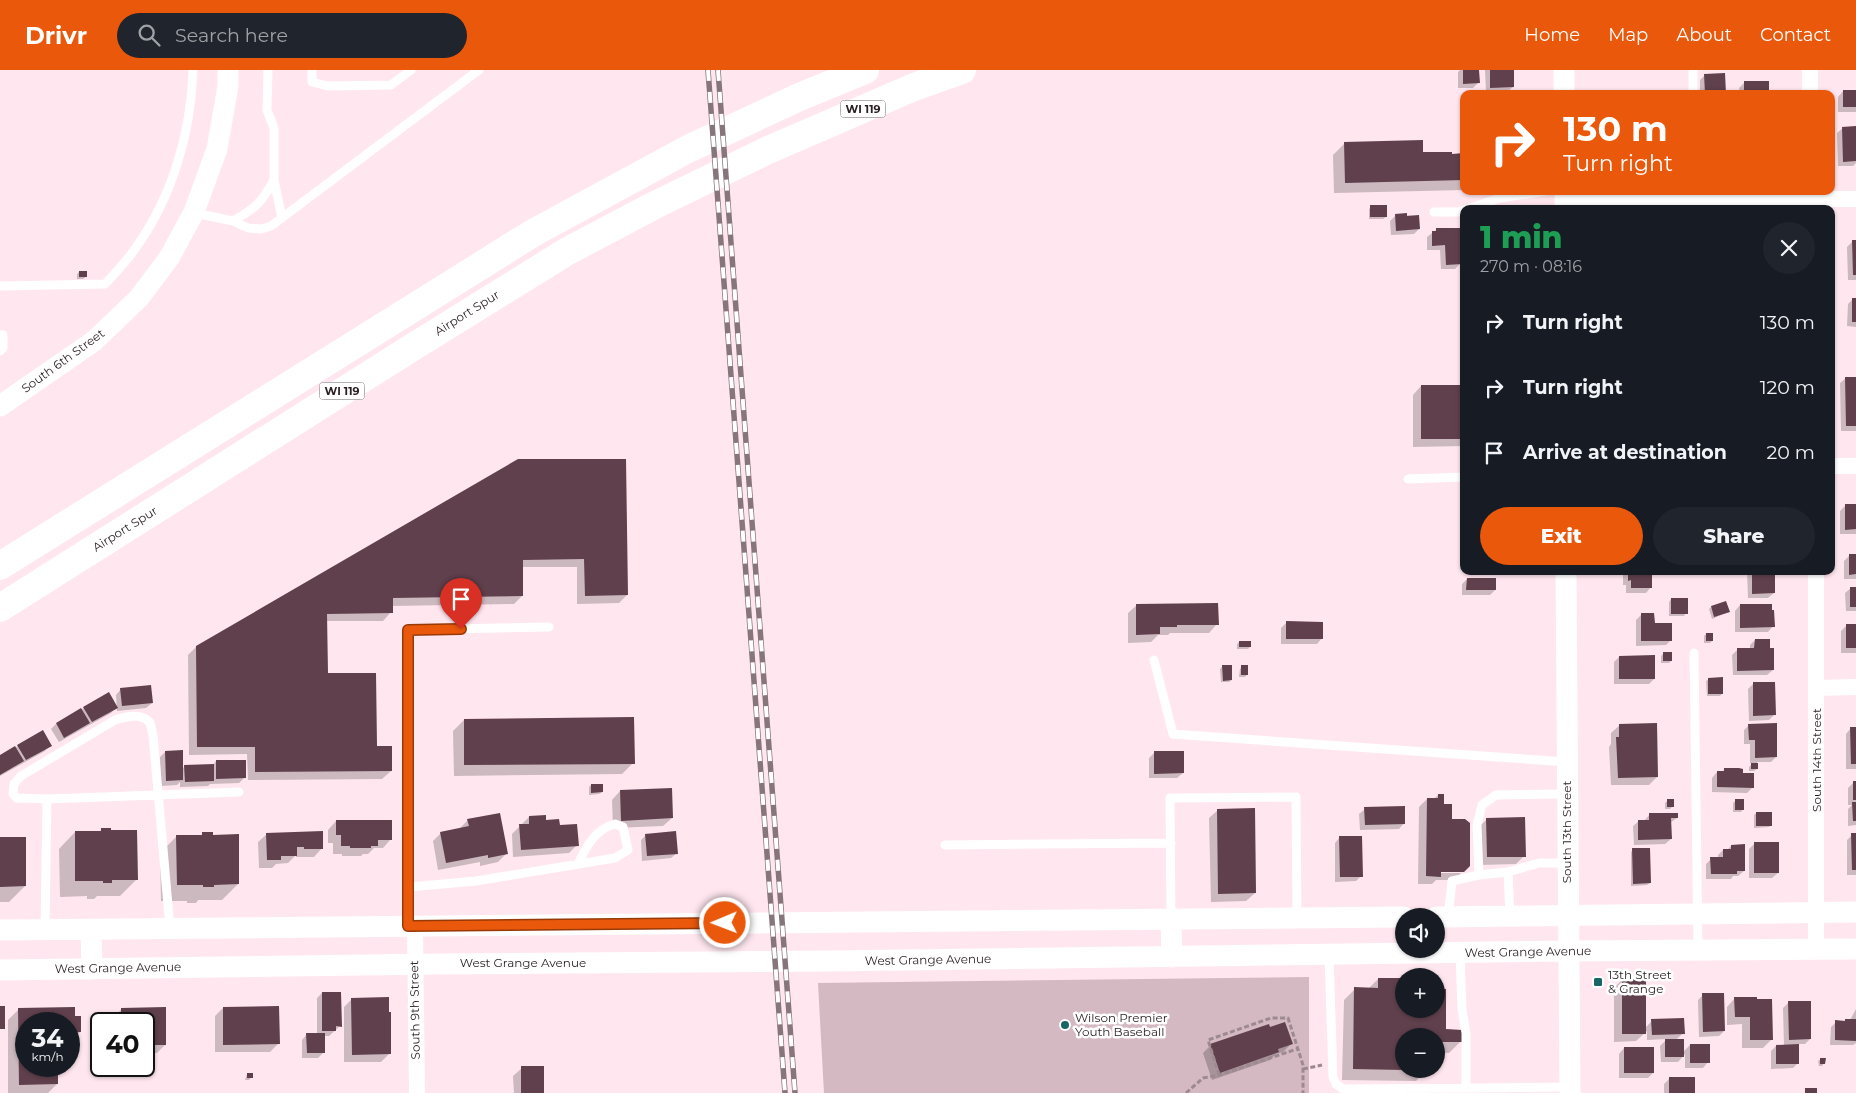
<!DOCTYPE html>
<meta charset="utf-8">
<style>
body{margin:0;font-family:Montserrat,sans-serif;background:#20242c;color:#f1f3f6;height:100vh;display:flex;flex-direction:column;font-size:19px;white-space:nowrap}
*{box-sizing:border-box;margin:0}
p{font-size:16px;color:#9ea1a6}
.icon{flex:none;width:28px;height:28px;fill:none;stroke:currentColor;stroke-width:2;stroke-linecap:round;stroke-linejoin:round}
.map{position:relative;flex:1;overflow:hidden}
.sheet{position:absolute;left:1460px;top:135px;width:375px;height:370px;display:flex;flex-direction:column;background:#171b24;border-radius:10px;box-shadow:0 1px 4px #0004}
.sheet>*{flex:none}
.top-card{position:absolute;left:1460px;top:20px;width:375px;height:105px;border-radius:10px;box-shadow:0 1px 4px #0004;background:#ea580c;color:#fff;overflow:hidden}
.buttons{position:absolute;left:1395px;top:838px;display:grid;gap:10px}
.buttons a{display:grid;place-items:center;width:50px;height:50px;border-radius:50%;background:#171b24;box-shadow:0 1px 4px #0004;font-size:25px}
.speed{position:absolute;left:15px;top:942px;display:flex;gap:10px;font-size:25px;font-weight:700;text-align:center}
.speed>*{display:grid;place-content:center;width:65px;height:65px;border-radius:50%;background:#171b24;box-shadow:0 1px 4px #0004;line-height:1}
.speed small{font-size:12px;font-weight:400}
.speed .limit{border:2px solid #111;border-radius:8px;background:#fff;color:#111}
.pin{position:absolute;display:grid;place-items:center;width:42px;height:42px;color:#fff;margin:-51px -21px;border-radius:50% 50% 50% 0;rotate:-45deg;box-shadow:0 0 5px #0007}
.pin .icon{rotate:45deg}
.me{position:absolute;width:55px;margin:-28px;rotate:269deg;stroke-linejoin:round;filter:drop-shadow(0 0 4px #0008)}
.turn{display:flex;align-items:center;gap:18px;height:105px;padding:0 20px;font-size:22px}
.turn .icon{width:65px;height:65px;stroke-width:2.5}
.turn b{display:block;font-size:35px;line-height:42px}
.round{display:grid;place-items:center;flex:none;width:52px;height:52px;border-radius:26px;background:#20242c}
.headline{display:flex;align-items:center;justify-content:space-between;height:85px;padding:0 20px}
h1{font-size:30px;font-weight:800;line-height:38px;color:#1e9e55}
.primary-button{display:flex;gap:10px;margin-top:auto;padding:10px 20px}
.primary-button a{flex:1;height:58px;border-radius:30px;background:#ea580c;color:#fff;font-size:20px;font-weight:800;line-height:58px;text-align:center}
.primary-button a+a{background:#20242c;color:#f1f3f6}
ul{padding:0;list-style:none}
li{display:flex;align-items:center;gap:15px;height:65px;padding:0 20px}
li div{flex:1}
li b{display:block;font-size:19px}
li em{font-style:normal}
header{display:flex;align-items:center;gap:30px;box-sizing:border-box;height:70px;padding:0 25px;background:#ea580c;color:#fff}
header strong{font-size:24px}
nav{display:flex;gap:28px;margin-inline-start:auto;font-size:18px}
.search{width:350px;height:45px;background:#20242c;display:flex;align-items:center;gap:12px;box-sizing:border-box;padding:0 18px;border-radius:28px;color:#9ea1a6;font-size:19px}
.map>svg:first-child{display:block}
.green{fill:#d4b8c2}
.shadow{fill:#0003}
.building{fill:#5f404c}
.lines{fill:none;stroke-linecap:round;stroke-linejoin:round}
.path{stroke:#9d8a91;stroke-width:3;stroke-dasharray:5 2.5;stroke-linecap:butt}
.service{stroke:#fff;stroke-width:9}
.minor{stroke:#fff;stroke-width:16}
.tertiary{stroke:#fff;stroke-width:21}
.motorway{stroke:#fff;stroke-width:28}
.rail-casing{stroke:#87757c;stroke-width:5.5}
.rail{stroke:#fff;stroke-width:4;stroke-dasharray:11;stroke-linecap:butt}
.route-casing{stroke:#983908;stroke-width:12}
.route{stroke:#ea580c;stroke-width:9}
.poi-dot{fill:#176565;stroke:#fff;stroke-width:2}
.labels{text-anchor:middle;stroke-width:5;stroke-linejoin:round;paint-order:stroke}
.shield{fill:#fff;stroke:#696264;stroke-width:1}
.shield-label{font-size:11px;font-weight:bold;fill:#291e22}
.street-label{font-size:12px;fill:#291e22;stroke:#fff}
.poi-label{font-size:12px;fill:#291e22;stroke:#fff;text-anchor:start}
</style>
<header>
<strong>Drivr</strong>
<div class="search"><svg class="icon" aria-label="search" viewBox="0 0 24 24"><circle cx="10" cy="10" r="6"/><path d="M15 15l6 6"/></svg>Search here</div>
<nav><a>Home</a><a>Map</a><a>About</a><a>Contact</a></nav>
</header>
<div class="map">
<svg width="1856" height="1023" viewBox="0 0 1856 1023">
<rect width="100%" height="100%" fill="#ffe6ef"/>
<path class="green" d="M1309 907V1023H824L818 913Z"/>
<path class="shadow" d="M1460 0H1478V13L1473 18H1458V2Z
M1485 0H1513V17L1507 22H1486Z
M1705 5 1724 24H1700V10Z
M1745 12 1768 24H1740L1739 18Z
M1843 21H1856V42H1838V27Z
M1843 58H1856V93L1853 96H1838L1837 63Z
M1344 74 1422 84H1464V120L1334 123 1333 85Z
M1371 137 1386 147 1383 149H1369V139Z
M1396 145 1418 146 1419 159 1414 164 1391 165 1390 151Z
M1436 160 1460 194 1455 199H1441L1440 180H1427V167Z
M1853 171H1856V210H1848L1847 177Z
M79 202 86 207 83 209H77V204Z
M1853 229H1856V257L1847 256 1848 234Z
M1846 308H1856V361H1841L1840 313Z
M1421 316H1464V376L1413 377V325Z
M518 390 627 525 619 533 577 534V497H522V526L514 534 391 536V542L383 551H326V604L391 701 382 709 248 710 247 684 189 685 188 585 196 577Z
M1845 436H1856V464H1840V441Z
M1856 485V509H1844V491L1849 486Z
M1623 501H1651V517L1646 523H1626V515H1623Z
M1710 501H1729L1726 504H1710Z
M1747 501H1773L1774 523 1768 528H1748Z
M1467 509 1495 520 1490 525H1462V514Z
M1851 518H1856V541H1846L1845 523Z
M1671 529 1686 543 1684 546H1669V532Z
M1137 535 1217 554 1209 563H1170L1168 565H1158L1151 572 1128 573V543Z
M1740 535 1773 556 1768 562H1735V541Z
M1711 537 1728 542 1712 549 1709 539Z
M1642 544 1671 570 1666 575 1636 576V550Z
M1287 552 1322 568 1317 574H1281V558Z
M1847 555H1856V583H1841V561Z
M1706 564 1712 571 1710 573H1704V566Z
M1755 570 1773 600 1767 605H1733L1732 585 1738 579H1750V575Z
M1239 572 1250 577 1248 579H1237V574Z
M1663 584 1671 591 1669 593H1661V586Z
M1619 587 1654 609 1649 614H1614V592Z
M1223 596 1231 610 1229 612H1221L1220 599Z
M1242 596 1247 605 1245 607H1239L1240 599Z
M1709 609 1722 624 1720 626H1707L1706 611Z
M1754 613 1774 645 1769 650 1749 651 1748 619Z
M121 619 152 633 146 638 117 641 116 625Z
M116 637 111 643 59 672 51 659 56 654 84 638Z
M464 650 633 693 622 704 454 706 453 661Z
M1620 655 1657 707 1649 715H1611L1609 677 1611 674V663Z
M1749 655 1776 687 1771 692H1757V699L1754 701H1749V697L1753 693H1750V674H1744V660Z
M1851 658H1856V699H1846V664Z
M50 675 45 681 0 706V687L18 676Z
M165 682 182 699 185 696 213 695 216 691 245 707 239 713 210 714 208 716 180 717V712L177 715 161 716 160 687Z
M1155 682 1183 703 1177 708H1149V688Z
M1724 700 1752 718 1747 723 1712 722V708L1717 702H1722Z
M1854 712H1856V755L1848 756V739L1852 735H1848V718Z
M591 715 602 722 599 724 589 725V717Z
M620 721 672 748 663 756 613 758 612 730Z
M1438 725 1450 750 1469 796 1462 802V801H1435V803H1461L1455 810H1436L1432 814H1418L1419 737 1427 729H1434Z
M1736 730 1743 739 1741 742H1733V733Z
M1667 731 1673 736 1670 739H1665V733Z
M1365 739 1404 753 1399 759 1360 760 1359 744Z
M1218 740 1255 823 1246 831 1211 832 1209 748Z
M1756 743 1771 755 1769 757 1754 758V745Z
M1650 744 1677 748 1670 753 1671 769 1665 774 1634 775 1633 756 1639 751H1644Z
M529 747 558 757 577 775 569 783 513 787 512 764Z
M1487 749 1524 786 1516 794 1479 795V757Z
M468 750 506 784 498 792 480 796V792L438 800 433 771 441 763 459 759Z
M336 751 391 769 383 778H374L368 784H363L361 786H342V784H333V773H328V760Z
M101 760 137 809 120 826H97L94 829H87V826L60 827 59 779 75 762H99Z
M203 764 238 814 222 830H198L196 833H187V831H161L160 783 177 766H200Z
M267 764 322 778 314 787H296V785L288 793 276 794 272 798H259L258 772Z
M646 765 677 783 671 788 642 791 641 770Z
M1852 765H1856V805H1847V770Z
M1340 767 1361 806 1356 811 1335 812V773Z
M0 768 25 816 9 832H0Z
M1755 773 1778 803 1772 808H1749V779Z
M1731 776 1744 801 1738 806H1733L1731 809H1706V794L1711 789H1718V785L1723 780H1727Z
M1633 780 1650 813 1647 815 1631 816V782Z
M1378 909 1404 939H1436L1444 961 1461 971 1449 983 1436 982V966H1404V999H1427L1416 1011 1342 1010 1344 930 1355 919H1368Z
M1622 910 1645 958 1652 951 1683 963 1676 970 1683 982 1690 975 1708 992 1703 998H1685V984L1678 992H1661L1660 976 1667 969 1647 970V961L1636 971 1614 972V918Z
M322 923 340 956 329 966H324V982L318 988H302V970L307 964H317V928Z
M1703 925 1724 961 1719 966 1699 967 1698 930Z
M1735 928 1771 970 1763 978H1742V954L1727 955V937Z
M352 929 389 984 381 992H344V937Z
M1789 932 1810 969 1805 974H1798V993L1793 998 1771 999V981L1776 976H1784L1783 938Z
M165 938V975L157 983H144V954H113V947L122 939Z
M223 938 278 974 270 982H215V946Z
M19 939 73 947 80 962 74 968V986L69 992V954H26V996H64L57 998V1014L48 1023H8V950Z
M1856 939V973L1853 975H1830L1831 957 1836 952 1850 950Z
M1291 974 1283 982 1276 984 1270 990 1212 1010 1203 983 1211 975Z
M1624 978 1653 1003 1648 1008H1619V984Z
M1821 989 1824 993 1822 996H1819L1818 991Z
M522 998 543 1023H514L513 1006Z
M247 1004 251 1008 249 1010H245Z
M1669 1009 1693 1023H1664V1014Z"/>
<path class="building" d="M1463 0H1479L1480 13 1463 14Z
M1490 0H1514V17L1490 18Z
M1725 3 1726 24H1705L1704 4Z
M1744 11H1769V24H1744Z
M1843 20H1856V37H1843Z
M1856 56V91L1843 92 1842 57Z
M1423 70V82H1452V84L1464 83V110L1345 113 1344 72Z
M1370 135H1387V147H1370Z
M1407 143V146L1419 145 1420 159 1396 161 1395 144Z
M1436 158H1461L1462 194 1446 195 1445 175 1432 176V161H1436Z
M1852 170H1856V205H1853Z
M79 201H87V207H79Z
M1852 228H1856V252H1852Z
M1845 307H1856V356H1846Z
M1421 315H1464V369H1421Z
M518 389H626L628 525 585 526 584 489 523 490V526L393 528V543L327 544 328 603H376L377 676H392V701L255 702V677H197L196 576Z
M1845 434H1856V459L1845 460Z
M1849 484H1856V504L1849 505Z
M1628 501H1652V518H1631V510L1628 511Z
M1752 501H1775V523L1752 524Z
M1467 508H1496V520H1466Z
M1850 517H1856V537H1850Z
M1671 528H1688V544H1671Z
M1726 531 1730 542 1714 547 1711 536Z
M1218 533 1219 555H1177V557H1160V564L1136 565V534Z
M1740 534H1772V540H1774L1775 557 1740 558Z
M1641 543H1654L1655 553H1672V571H1641Z
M1286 551 1323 552V569H1286Z
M1846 554H1856V578H1846Z
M1706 563H1713V571H1706Z
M1755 569H1770V578H1774V600L1737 601V578H1754Z
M1239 571H1251V577H1239Z
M1663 582H1672V591H1663Z
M1655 585V609H1619V586Z
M1222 595H1232V610L1223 611Z
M1241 595H1248V605H1241Z
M1723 607V624H1708V608Z
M1753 612H1775L1776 645 1753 646Z
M151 615 153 633 122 636 120 618Z
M109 622 118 638 92 652 83 637Z
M81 638 90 653 64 668 56 653Z
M634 647 635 694 464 695V649Z
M1657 653 1658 707 1618 708 1616 667H1619V654Z
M1777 653V687L1755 688V670H1749L1748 654Z
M1850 657H1856V694H1851Z
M43 660 52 676 26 690 17 675Z
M15 676 24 691 0 705V685Z
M183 680V710L166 711 165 681Z
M1154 681H1184V703L1154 704Z
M216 690H246V708L216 709Z
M1751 693H1758V699H1751Z
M214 694V711L185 712 184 695Z
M1724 698H1739L1743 699V703H1754V718L1717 717V701H1724Z
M1853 711H1856V730H1853Z
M591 714H603V722L591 723Z
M672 718 673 748 621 751 620 720Z
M1438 724H1444V734H1452V749H1465L1470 753V796L1464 802H1441V807L1426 806 1427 728H1438Z
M1667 729H1674V737H1667Z
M1735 729H1744V740H1735Z
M1852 732H1856V751H1853Z
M1405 736V754L1365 755 1364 737Z
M1255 738 1256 823 1218 824 1217 739Z
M1756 742H1772V756H1756Z
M500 743 508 784 488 788V785L446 793 440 762 469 756 467 749Z
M1649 743H1678V748H1671L1672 769 1638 770V750H1649Z
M546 745V750L559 749 560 755 577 754 579 776 521 780 519 754H529V746Z
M1525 747 1526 787H1487L1486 748Z
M336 750H392V770H378V776H371V778H350V776H341V765H336Z
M101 758H111V760H137L138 810H112V813H103V811H75V761H101Z
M323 761V779H304V777H297V786H281V790H267L266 763Z
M676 761 678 784 647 786 645 764Z
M202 762H213V765L239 764V814L214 815V817H203V815H177L176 765H202Z
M1851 763H1856V800H1852Z
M1339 766H1362L1363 807H1340Z
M0 767H26V816L0 817Z
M1754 772H1779V803H1754Z
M1745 774V801H1737V804H1711L1710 787H1723V779H1731V775Z
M1632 778H1650L1651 813 1633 814Z
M1378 908H1404V939H1436V919H1446V959L1462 960V972H1436V966H1404V1000L1353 999 1354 917 1378 918Z
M1622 909H1646V964H1622Z
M322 922H341L342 957 336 956V961H322Z
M1702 923H1724L1725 961 1703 962Z
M389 927V942H391V984L352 985 351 928Z
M1734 927H1757V929H1772L1773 970H1750V947H1735Z
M1788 931H1811V969L1789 970Z
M0 936H5V959H0Z
M279 936 280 974 223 975V937Z
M75 937V946H81V962H75V987H69V954H26V996H58V1014L19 1015 18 938Z
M166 937V975H144V954H121V938Z
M1684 948 1685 964 1652 965 1651 949Z
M1845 949H1856V971L1835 970V950L1845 951Z
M1285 952 1293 974 1278 979 1279 982 1220 1003 1210 974 1269 954 1270 957Z
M306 963H325V983H307Z
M1665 969H1684V987H1665Z
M1690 974H1710V993H1690Z
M1799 974V994H1776V975Z
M1624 977H1654V1003H1624Z
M1820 988H1826L1825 994H1820Z
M521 996H544V1023H521Z
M247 1003H253V1008H247Z
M1669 1007H1695V1023H1669Z
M1805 1018H1817V1023H1805Z"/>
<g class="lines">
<path class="path" d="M1303 999 1322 995
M1219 1005 1208 970 1271 948H1288L1303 995V1023
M1186 1023 1203 1008 1219 1005 1297 979"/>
<path class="service" d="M268 0 267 40 274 58V110L282 148
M312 0V12L328 16 391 15 411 0
M1693 0V24
M1467 139 1500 128 1546 121
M1434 142H1458L1464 140
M195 143 233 151 248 158 261 159 271 156 479 0
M233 151C256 138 261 133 274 110
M0 216 105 214C116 202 128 190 137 176 173 125 191 62 193 0
M0 265H3V278L0 281
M1408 409 1464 407
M1694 583 1698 880
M1154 590 1173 664 1567 692
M47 729 239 722
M945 775 1171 773
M1508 802 1539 793H1567
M1479 805 1508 802 1510 846
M409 817 476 811 615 788 628 780 623 757 615 754C595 759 586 777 578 794
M1448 847 1452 811 1479 805 1477 755 1482 735 1496 725 1567 724
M1171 849 1170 728 1296 727 1297 847
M408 856V560L549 557
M45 859 47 729 17 728 13 724 14 714 21 706 115 650C125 647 142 642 150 653 151 656 152 662 153 665L170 858
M1460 883 1462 940 1466 963V1018
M1329 886 1333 1007 1336 1014 1343 1019 1569 1017"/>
<path class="minor" d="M1810 0V24
M1565 131 1694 129H1856
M1831 396H1856
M1816 501V880
M1817 618 1856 617
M415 857 417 1023"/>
<path class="tertiary" d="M1564 0V24
M1565 121V139
M0 336 94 271 139 228 169 188 194 142 217 79 228 16V0
M1566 501 1570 1023
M1436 847 1856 842
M1171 849 1172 887
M91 859 92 899
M0 860 1404 847
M0 900 436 894 828 891 1568 881 1856 879"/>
<path class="motorway" d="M0 496 533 163 688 79 797 28 865 0
M0 538 405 282 566 182 655 135 766 81 914 17 962 0"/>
<defs>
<path id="rail" d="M708 0 785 1023
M718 0 795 1023"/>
</defs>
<use href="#rail" class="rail-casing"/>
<use href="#rail" class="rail"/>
</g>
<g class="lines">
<defs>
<path id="route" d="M461 559 408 560V856L725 853"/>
</defs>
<use href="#route" class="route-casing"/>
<use href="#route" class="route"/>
</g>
<g class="poi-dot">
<rect x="1593" y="907" width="10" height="10" rx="2.5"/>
<circle cx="1065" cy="955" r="5"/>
</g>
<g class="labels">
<g class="shield">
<rect x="840.5" y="30.5" width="45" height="17" rx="4"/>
<rect x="319.5" y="312.5" width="45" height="17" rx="4"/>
</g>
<g class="shield-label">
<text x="863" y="43">WI 119</text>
<text x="342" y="325">WI 119</text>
</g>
<g class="street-label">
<text transform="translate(467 243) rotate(-32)" y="4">Airport Spur</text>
<text transform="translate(63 291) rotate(-36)" y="4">South 6th Street</text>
<text transform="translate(125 459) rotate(-32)" y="4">Airport Spur</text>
<text transform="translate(1817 690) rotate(-90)" y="4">South 14th Street</text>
<text transform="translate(1567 762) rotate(-90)" y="4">South 13th Street</text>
<text transform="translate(1528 882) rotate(-1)" y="4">West Grange Avenue</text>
<text transform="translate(928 890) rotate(-1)" y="4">West Grange Avenue</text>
<text x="523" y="897">West Grange Avenue</text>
<text transform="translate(118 898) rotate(-1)" y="4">West Grange Avenue</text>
<text transform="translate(415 940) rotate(-91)" y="4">South 9th Street</text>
</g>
<g class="poi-label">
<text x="1608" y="909">13th Street<tspan x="1608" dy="14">&amp; Grange</tspan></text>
<text x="1075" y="952">Wilson Premier<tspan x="1075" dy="14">Youth Baseball</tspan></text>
</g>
</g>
</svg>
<div class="buttons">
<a><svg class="icon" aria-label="sound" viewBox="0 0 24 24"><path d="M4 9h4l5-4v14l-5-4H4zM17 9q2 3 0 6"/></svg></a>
<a>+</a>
<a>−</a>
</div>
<div class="speed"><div>34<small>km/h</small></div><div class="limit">40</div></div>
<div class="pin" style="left:461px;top:559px;background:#d93025"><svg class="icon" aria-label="arrive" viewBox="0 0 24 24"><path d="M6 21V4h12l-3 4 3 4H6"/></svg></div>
<svg class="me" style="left:725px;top:853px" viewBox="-20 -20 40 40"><circle r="17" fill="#ea580c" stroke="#fff" stroke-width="3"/><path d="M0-11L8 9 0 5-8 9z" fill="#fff"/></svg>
<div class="top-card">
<div class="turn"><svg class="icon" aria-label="right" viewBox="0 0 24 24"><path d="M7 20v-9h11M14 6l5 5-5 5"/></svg><div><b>130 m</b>Turn right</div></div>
</div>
<section class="sheet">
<div class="headline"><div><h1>1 min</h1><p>270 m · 08:16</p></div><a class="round"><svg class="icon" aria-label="close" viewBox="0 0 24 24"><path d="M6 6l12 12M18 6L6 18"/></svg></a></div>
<ul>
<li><svg class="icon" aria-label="right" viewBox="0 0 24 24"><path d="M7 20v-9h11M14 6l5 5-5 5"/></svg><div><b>Turn right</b></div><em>130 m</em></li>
<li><svg class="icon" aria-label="right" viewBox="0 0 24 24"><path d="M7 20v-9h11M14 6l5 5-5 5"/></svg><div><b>Turn right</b></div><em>120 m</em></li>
<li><svg class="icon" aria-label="arrive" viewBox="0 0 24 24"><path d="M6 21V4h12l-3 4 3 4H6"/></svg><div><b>Arrive at destination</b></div><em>20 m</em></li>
</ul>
<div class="primary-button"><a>Exit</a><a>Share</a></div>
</section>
</div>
